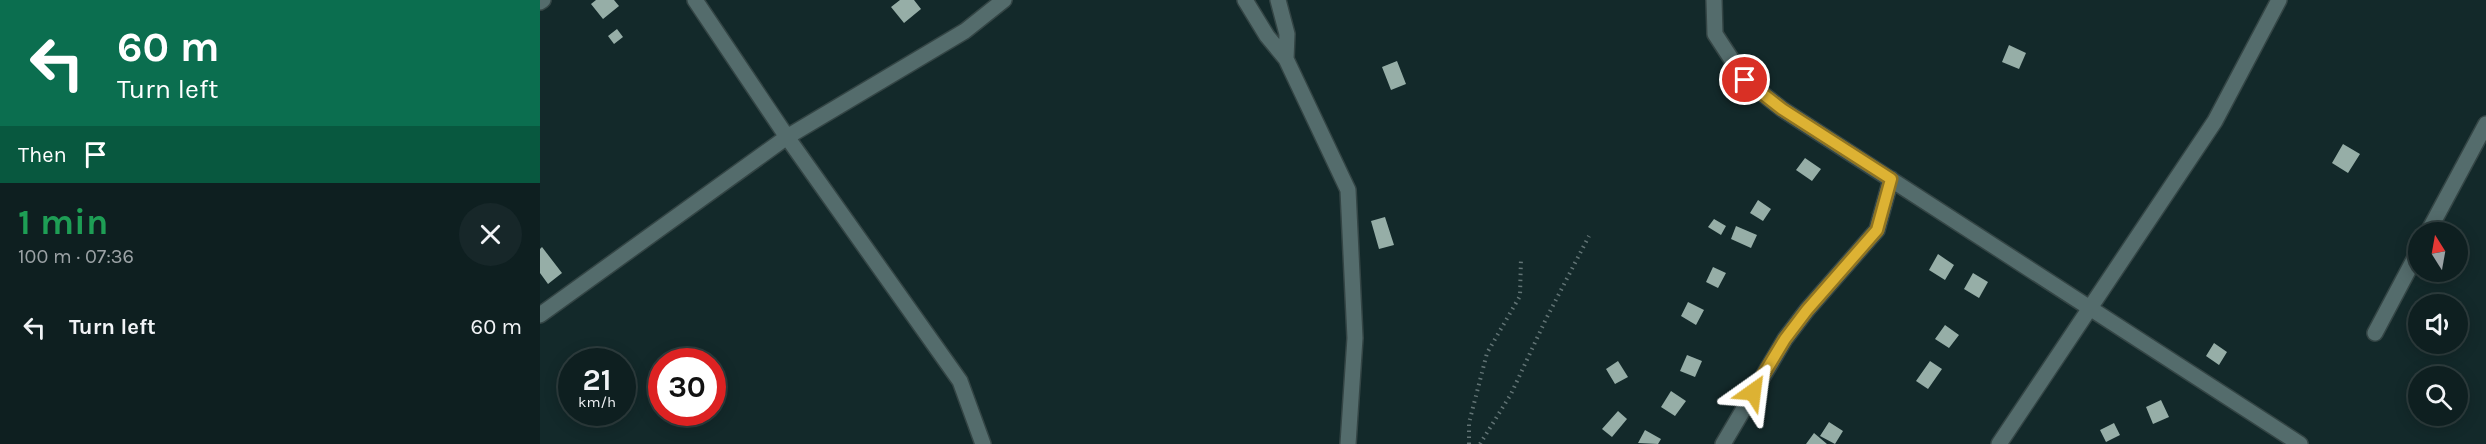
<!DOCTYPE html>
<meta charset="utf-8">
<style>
body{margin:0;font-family:Karla,sans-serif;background:#172729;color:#f1f3f6;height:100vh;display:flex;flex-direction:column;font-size:22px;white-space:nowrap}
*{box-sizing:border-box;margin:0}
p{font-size:20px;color:#9ba2a5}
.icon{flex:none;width:33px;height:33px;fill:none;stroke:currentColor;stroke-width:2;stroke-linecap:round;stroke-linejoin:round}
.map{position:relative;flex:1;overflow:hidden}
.sheet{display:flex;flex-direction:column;background:#0e1f20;width:540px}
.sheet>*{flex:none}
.banner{background:#0b6e4f;color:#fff;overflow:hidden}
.needle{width:39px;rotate:349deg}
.tools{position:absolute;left:1868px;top:222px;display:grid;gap:12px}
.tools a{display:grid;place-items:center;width:60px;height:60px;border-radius:50%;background:#0e1f20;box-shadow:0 3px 15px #0003,0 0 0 2px #2e3d3e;font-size:30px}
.speed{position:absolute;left:18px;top:348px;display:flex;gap:12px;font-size:30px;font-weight:700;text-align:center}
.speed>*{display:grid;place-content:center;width:78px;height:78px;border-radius:50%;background:#0e1f20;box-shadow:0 3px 15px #0003,0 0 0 2px #2e3d3e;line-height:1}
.speed small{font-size:15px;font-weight:400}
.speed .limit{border:9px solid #d22;background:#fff;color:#111}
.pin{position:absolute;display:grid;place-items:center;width:51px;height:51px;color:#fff;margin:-26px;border:3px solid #fff;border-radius:50%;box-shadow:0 2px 6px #0007}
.me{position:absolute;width:66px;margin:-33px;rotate:31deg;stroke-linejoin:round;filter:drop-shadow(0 0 4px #0008)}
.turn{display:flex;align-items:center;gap:21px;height:126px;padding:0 18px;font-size:27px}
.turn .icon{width:78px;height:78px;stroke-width:2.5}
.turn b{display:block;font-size:42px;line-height:51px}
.then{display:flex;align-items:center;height:57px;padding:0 18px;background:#0003;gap:12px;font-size:22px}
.round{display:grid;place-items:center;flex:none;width:63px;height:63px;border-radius:32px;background:#172729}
.headline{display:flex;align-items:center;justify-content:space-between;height:102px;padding:0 18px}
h1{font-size:36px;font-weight:700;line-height:45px;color:#1e9e55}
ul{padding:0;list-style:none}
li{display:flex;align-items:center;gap:18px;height:84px;padding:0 18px}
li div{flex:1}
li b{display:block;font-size:22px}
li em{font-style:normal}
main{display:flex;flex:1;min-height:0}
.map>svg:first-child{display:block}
.building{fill:#96aea7}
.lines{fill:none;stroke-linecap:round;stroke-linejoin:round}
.street-casing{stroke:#344545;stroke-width:18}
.path{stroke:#627475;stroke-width:4;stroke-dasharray:1.5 4.5;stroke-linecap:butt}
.street{stroke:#546c6c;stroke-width:15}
.route-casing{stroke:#907421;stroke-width:15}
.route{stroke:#ddb233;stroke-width:10}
</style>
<main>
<section class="sheet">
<div class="banner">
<div class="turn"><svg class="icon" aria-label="left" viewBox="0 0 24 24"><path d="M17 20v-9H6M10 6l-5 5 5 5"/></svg><div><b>60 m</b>Turn left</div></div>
<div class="then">Then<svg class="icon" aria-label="arrive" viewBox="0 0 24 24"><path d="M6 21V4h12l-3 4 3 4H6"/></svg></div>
</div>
<div class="headline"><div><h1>1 min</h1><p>100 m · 07:36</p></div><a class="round"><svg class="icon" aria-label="close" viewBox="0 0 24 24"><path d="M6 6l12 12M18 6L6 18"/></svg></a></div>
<ul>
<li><svg class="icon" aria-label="left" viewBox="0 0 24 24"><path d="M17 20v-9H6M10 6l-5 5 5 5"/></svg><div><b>Turn left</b></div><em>60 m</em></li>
</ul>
</section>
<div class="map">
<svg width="1946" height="444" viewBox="0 0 1946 444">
<rect width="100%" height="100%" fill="#13292a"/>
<path class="building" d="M56 0H74L79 6 63 19 51 4Z
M360 0H374L381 9 364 23 351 7Z
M77 29 83 37 74 44 68 36Z
M1469 45 1486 53 1479 69 1462 62Z
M857 61 866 84 851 90 842 67Z
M1803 144 1820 154 1808 173 1792 163Z
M1265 158 1281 169 1272 181 1256 170Z
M1218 200 1231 209 1223 221 1210 213Z
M845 217 854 245 839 249 831 221Z
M1174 219 1186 226 1181 235 1168 227Z
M1196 226 1217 235 1211 248 1191 239Z
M2 247 22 273 8 284 0 273V249Z
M1398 254 1414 265 1405 280 1389 270Z
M1173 267 1186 273 1178 288 1166 282Z
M1433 273 1448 282 1439 298 1424 289Z
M1148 302 1164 310 1156 325 1141 316Z
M1405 325 1419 335 1409 348 1395 339Z
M1674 343 1687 352 1679 365 1666 356Z
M1147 355 1162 361 1155 377 1140 371Z
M1078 361 1088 377 1075 384 1066 369Z
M1390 361 1402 369 1388 389 1376 381Z
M1131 391 1146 401 1135 416 1121 407Z
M1621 400 1629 417 1613 424 1606 407Z
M1078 411 1087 419 1072 437 1062 429Z
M1289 422 1303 431 1295 444 1280 436Z
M1574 423 1580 435 1566 442 1560 430Z
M1105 430 1121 439 1118 444 1098 443Z
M1274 433 1287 444H1266Z"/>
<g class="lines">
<defs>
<path id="street" d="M155 0 247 137 420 381 443 444
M705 0 727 36 746 59 808 190 815 338 808 444
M738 0 747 34 746 59
M1174 0 1175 34 1205 80 1242 109 1760 444
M0 2 3 0
M1888 232 1946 124
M0 315 247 137 425 31 464 0
M1835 333 1878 252
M1183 444 1245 339 1267 310 1337 230 1351 179
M1459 444 1675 121 1739 0"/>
</defs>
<use href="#street" class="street-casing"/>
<path class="path" d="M929 444V423L947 353 980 296 981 258
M940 444 971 394 1006 319 1049 236"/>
<use href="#street" class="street"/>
</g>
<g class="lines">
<defs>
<path id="route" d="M1205 80 1242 109 1351 179 1337 230 1267 310 1245 339 1213 392"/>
</defs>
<use href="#route" class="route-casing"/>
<use href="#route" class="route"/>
</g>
</svg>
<div class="tools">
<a><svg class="needle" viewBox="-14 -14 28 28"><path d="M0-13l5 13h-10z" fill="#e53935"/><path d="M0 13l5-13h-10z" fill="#9ba2a5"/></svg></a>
<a><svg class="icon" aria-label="sound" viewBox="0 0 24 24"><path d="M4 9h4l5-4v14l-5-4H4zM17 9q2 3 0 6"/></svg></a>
<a><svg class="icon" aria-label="search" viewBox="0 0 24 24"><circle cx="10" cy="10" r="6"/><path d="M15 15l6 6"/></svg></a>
</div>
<div class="speed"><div>21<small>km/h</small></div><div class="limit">30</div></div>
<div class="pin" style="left:1205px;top:80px;background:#d93025"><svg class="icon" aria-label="arrive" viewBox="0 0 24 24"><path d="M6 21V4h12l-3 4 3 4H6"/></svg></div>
<svg class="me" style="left:1213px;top:392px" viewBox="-20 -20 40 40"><path d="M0-17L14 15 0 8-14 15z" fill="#ddb233" stroke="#fff" stroke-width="4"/></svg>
</div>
</main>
